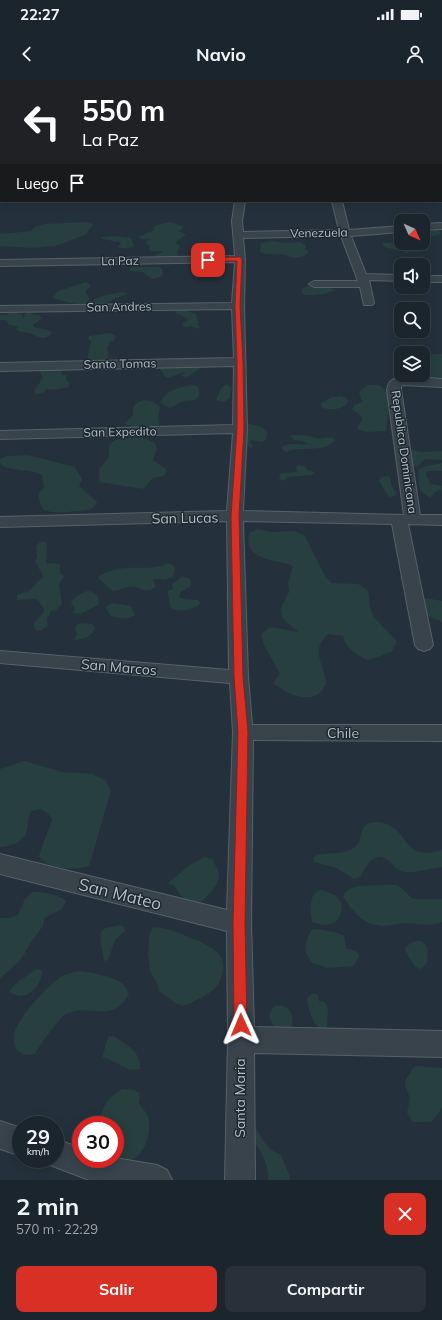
<!DOCTYPE html>
<html lang="es">
<meta charset="utf-8">
<style>
body{margin:0;font-family:Mulish,sans-serif;background:#283139;color:#f1f3f6;height:100vh;display:flex;flex-direction:column;font-size:15px;white-space:nowrap}
*{box-sizing:border-box;margin:0}
p{font-size:13px;color:#a0a5aa}
.icon{flex:none;width:22px;height:22px;fill:none;stroke:currentColor;stroke-width:2;stroke-linecap:round;stroke-linejoin:round}
.map{position:relative;height:1100px;overflow:hidden}
.details{display:flex;flex-direction:column;background:#1b252d;flex:1}
.details>*{flex:none}
.hud{position:absolute;left:0px;top:0px;width:442px;height:122px;box-shadow:0 2px 10px #0003,0 0 0 1px #394249;background:#202124;color:#fff;overflow:hidden}
.needle{width:26px;rotate:135deg}
.fabs{position:absolute;left:394px;top:134px;display:grid;gap:8px}
.fabs a{display:grid;place-items:center;width:36px;height:36px;border-radius:8px;background:#1b252d;box-shadow:0 2px 10px #0003,0 0 0 1px #394249;font-size:20px}
.speed{position:absolute;left:12px;top:1036px;display:flex;gap:8px;font-size:20px;font-weight:700;text-align:center}
.speed>*{display:grid;place-content:center;width:52px;height:52px;border-radius:50%;background:#1b252d;box-shadow:0 2px 10px #0003,0 0 0 1px #394249;line-height:1}
.speed small{font-size:10px;font-weight:400}
.speed .limit{border:6px solid #d22;background:#fff;color:#111}
.pin{position:absolute;display:grid;place-items:center;width:34px;height:34px;color:#fff;margin:-17px;border-radius:8px;box-shadow:0 2px 6px #0006}
.me{position:absolute;width:44px;margin:-22px;rotate:359deg;stroke-linejoin:round;filter:drop-shadow(0 0 3px #0008)}
.turn{display:flex;align-items:center;gap:14px;height:84px;padding:0 16px;font-size:18px}
.turn .icon{width:52px;height:52px;stroke-width:2.5}
.turn b{display:block;font-size:28px;line-height:34px}
.then{display:flex;align-items:center;height:38px;padding:0 16px;background:#0003;gap:8px;font-size:15px}
.round{display:grid;place-items:center;flex:none;width:42px;height:42px;border-radius:8px;background:#283139}
.head{display:flex;align-items:center;justify-content:space-between;height:68px;padding:0 16px}
h1{font-size:24px;font-weight:700;line-height:30px}
.action{display:flex;gap:8px;margin-top:auto;padding:8px 16px}
.action a{flex:1;height:46px;border-radius:8px;background:#d93025;color:#fff;font-size:16px;font-weight:700;line-height:46px;text-align:center}
.action a+a{background:#283139;color:#f1f3f6}
.status{display:flex;justify-content:space-between;align-items:center;height:28px;padding:0 20px;background:#1b252d;direction:ltr}
.status svg{height:11px;fill:currentColor}
header{display:flex;justify-content:space-between;align-items:center;height:52px;padding:0 16px;background:#1b252d;font-size:18px;font-weight:700}
.map>svg:first-child{display:block}
.green{fill:#273f3e}
.lines{fill:none;stroke-linecap:round;stroke-linejoin:round}
.minor-casing{stroke:#56616a;stroke-width:2}
.trunk-casing{stroke:#434e57;stroke-width:2}
.minor{fill:#38434c;fill-rule:evenodd}
.trunk{fill:#646260;fill-rule:evenodd}
.wall{fill:#424f59}
.building{fill:#4d5c67;stroke:#364048}
.route{fill:#d93025;stroke:#8d1f18}
.labels{text-anchor:middle;stroke-width:3;stroke-linejoin:round;paint-order:stroke}
.far-street-label{font-size:12px;fill:#b4bec7;stroke:#1d2831}
.street-label{font-size:14px;fill:#b4bec7;stroke:#1d2831}
.near-street-label{font-size:17px;fill:#b4bec7;stroke:#1d2831}
</style>
<div class="status"><b>22:27</b><svg viewBox="0 0 49 12"><path d="M0 12V9h3v3zM5 12V6h3v6zM10 12V3h3v9zM15 12V0h3v12zM26 1h20v11H26zM47 4h2v5h-2z"/></svg></div>
<header><svg class="icon" aria-label="back" viewBox="0 0 24 24"><path d="M15 5l-7 7 7 7"/></svg>Navio<svg class="icon" aria-label="person" viewBox="0 0 24 24"><circle cx="12" cy="8" r="4"/><path d="M4 21q1-7 8-7t8 7"/></svg></header>
<div class="map">
<svg width="442" height="1100" viewBox="0 0 442 1100">
<rect width="100%" height="100%" fill="#24313c"/>
<path class="green" d="M86 142 92 144 93 146 89 149 87 154 56 166 31 168 0 166V154L32 151 33 148 44 144Z
M170 142 182 146 183 149 178 151 186 155 176 162 180 167 177 172 179 178H155L154 176 164 171H150V167L146 162 150 159H141L138 157 154 150V147L157 145Z
M423 150H437L442 153 430 158 427 170 422 172 405 173C399 167 389 171 383 166V163L398 162 397 159 392 157 393 154 401 153V163H423Z
M114 156 131 158 134 166C130 169 123 169 117 167L121 163 119 162 102 159V157Z
M272 161 286 163 301 162 306 166 305 169 309 172C297 182 292 176 279 174 273 173 266 175 260 172L261 163Z
M133 187H160L162 189 163 193 160 197 153 199 142 192 130 191 129 189Z
M86 202 91 206 85 211 90 220 85 225 70 223 53 218 56 213 59 211Z
M308 206H325L336 210C326 214 312 217 301 214L302 209Z
M123 212 128 214 113 219 112 221 100 225 89 224C99 215 110 214 123 212Z
M180 229H184L196 234 198 242 197 244 200 247 197 249 192 246 183 247V243L188 241V239L174 232Z
M32 231 34 232 30 234 38 235 42 238 33 245 34 247 51 251 52 253C43 263 37 255 29 253 24 252 21 252 16 250L18 246 9 245 6 240H0V235H7L10 232 22 234V237L24 238 25 234Z
M110 253 116 256 114 261 110 262 107 268 109 277C104 284 95 281 89 282L87 280 91 262 88 258 90 256Z
M423 274H442V300L407 297 401 295H423Z
M159 286H197L200 289C193 292 191 297 183 297L182 295 186 292C170 293 169 308 159 286Z
M60 288 62 295H67L66 300 69 302V307L54 310 47 309 43 313 35 314V309L43 298 39 290Z
M227 304 232 308 230 313V318L224 322 216 320 221 308Z
M192 305 197 306 199 308V316C194 323 189 319 181 322 177 323 174 327 169 328L160 322C166 310 180 307 192 305Z
M368 305C371 305 375 304 378 305 394 310 387 339 386 351L367 352 357 349 362 339 359 334 352 330 354 325 362 322 359 312Z
M340 316 346 318 348 322C343 330 329 331 322 327L321 323 332 317Z
M143 320 152 321 160 327 158 336 159 345 143 348 124 344 133 335C133 325 134 324 143 320Z
M246 344C253 344 262 346 267 352L266 360 262 362 251 360 250 363 253 365 252 368 242 366Z
M291 355C301 354 308 356 317 358 324 359 329 355 336 360 323 374 302 365 286 372L281 368C289 361 299 366 308 364L303 361 294 360 290 356Z
M137 357 147 359 155 363 157 368 153 380 167 390 164 396 153 398 143 409 100 402 99 389 109 377V365L115 360Z
M413 370 421 372 442 371V380L426 379C416 385 421 391 406 381L403 371Z
M28 375 75 387 82 399 79 406 97 422C96 425 94 428 91 429 85 431 53 434 47 431 40 429 39 419 38 413L44 407 42 395C30 389 10 391 2 385 0 384 0 381 0 379L7 376Z
M442 383V391H428L426 394 431 404 442 406 441 410 436 411 430 418C414 407 420 406 418 390L423 387Z
M299 385 305 386 307 390 312 391 315 393 311 395 287 397 284 401 279 399 280 394 284 393 297 392 296 387Z
M385 396 390 397 392 407 397 413 395 416 389 417 379 401 380 398Z
M258 449 270 452 295 451 305 456 324 494 331 503 358 504 368 510 370 528 374 537 397 562 392 571 381 576 367 580C355 574 347 569 343 556L328 554C309 572 325 583 326 604 324 607 322 612 318 614 303 623 285 612 273 603L280 594 264 565 261 554 270 547 298 552 282 538 281 528 289 512 288 503 293 486C275 478 243 482 249 453Z
M40 462H46L47 465 46 483 60 484V493L64 496 59 504 62 524 56 530 51 531 47 539 48 546 40 551 36 550 33 544 44 532V529L37 519 17 520V515L29 511 43 496 35 481 37 477 36 466Z
M168 483 175 486 173 497 164 500 155 499 153 501 156 507C143 515 141 505 128 507 123 508 118 511 112 511L98 498 99 496C107 492 117 488 126 488 139 487 156 490 168 483Z
M182 497 188 498 191 501V506L181 512 179 517 184 519 198 520 200 524C192 530 180 533 171 528L167 511 173 509 172 504Z
M87 511C95 511 101 518 98 525L80 534 73 533 75 529 71 523C73 516 81 514 87 511Z
M426 518 442 521V542L417 531 416 522Z
M113 523 131 526 135 535 126 539 111 536 105 527Z
M84 543 92 544 95 548C92 557 83 559 74 560L77 554 75 549 77 544Z
M24 681 62 692 92 694 105 700 111 711 89 786C75 790 48 790 39 776L52 739 47 733 40 729 31 731C27 739 29 745 26 753 23 762 9 767 0 767V689Z
M379 742C413 748 399 783 442 770V787C430 788 417 793 405 792 398 792 395 786 390 782 376 769 366 784 361 796L354 799 336 788 314 782V778L316 775C332 772 349 776 359 762 363 748 362 742 379 742Z
M205 777 213 780C215 785 219 791 219 796 219 805 208 816 201 822 184 822 183 819 174 805L167 804 190 785Z
M381 805H396L400 807 413 819H442V842C430 847 418 844 406 843 398 843 392 846 384 846 362 845 354 833 343 816 352 802 367 807 381 805Z
M322 810 335 815 341 822C344 843 330 849 312 842 311 831 308 819 317 811Z
M33 812C45 812 56 814 66 821L62 829 44 838 43 846 31 862 22 878 0 899V838H9L18 835 25 819Z
M120 845 124 847 125 851 115 860 108 880 104 881 100 859 102 850 106 848Z
M153 847C167 848 178 852 191 858 201 862 222 870 223 883 224 886 223 890 222 893 220 912 199 919 183 926L174 922 159 911 157 903 150 891 148 873 149 856Z
M316 849 335 852 344 856 346 868 356 871 359 875 354 886 326 888 309 881H311C302 872 306 861 311 850Z
M415 861H422L427 866C428 876 430 883 421 889L415 887 405 870V867Z
M37 889 42 890C43 906 24 925 9 911L20 900Z
M79 891C90 892 117 897 124 905 126 907 127 911 129 914 111 945 93 923 68 933 60 936 39 966 35 974L25 975 16 970C15 966 13 960 14 955 15 941 47 906 59 898 66 894 72 892 79 891Z
M315 913 318 915 319 921 324 922 328 928 327 948 325 952C312 946 309 931 307 918L310 915Z
M274 926C291 923 296 937 290 951L274 948 269 935Z
M113 956C125 963 142 972 140 989L130 990 104 977 102 978 108 957Z
M417 986 442 988V1027L438 1034 431 1042H413L407 1033 410 1018 405 1006V1001L413 988Z
M123 1009 134 1010 139 1013 140 1018 139 1023C141 1028 146 1031 148 1036 152 1050 146 1076 130 1080 124 1081 120 1077 115 1075V1045H102C97 1030 110 1015 123 1009Z
M256 1048 264 1062 271 1070 281 1075 290 1097 289 1100H268C269 1084 261 1071 252 1059Z"/>
<g class="lines">
<defs>
<path id="minor" d="M120 0H126V1H120Z
M382 0H388V1H382Z
M441 13H442V17H441Z
M441 39H442V43H441Z
M0 46H1V50H0Z
M441 82H442V88H441Z
M0 88H1V94H0Z
M235 121H245L242 141 243 152 339 150 332 121H342L349 150 401 146V152L351 156 366 194 401 195V201L369 200 374 223 372 225H364L360 207H314L309 204 314 201H358L341 156 243 158 245 179 244 226 247 349 243 431 404 435 387 310C388 307 388 303 391 301 400 293 430 299 442 299V307L403 305 401 306V310L420 435H442V445L408 444 433 565 430 569 424 571 418 569 415 565 392 444 243 441 248 597 252 645H442V661L253 660 251 843 254 947 442 951V977L254 973 255 1100H225L228 960 227 851 0 794V774L227 830 233 652 230 603 0 583V571L229 590 227 441 0 447V437L227 431 233 353 0 359V351L233 345 234 286 0 291V283L234 278 232 229 0 232V226L232 223 235 182 0 186V180L235 176 232 141Z
M442 143V149L423 150V144Z
M423 196H442V202H423Z
M0 1041 21 1048V1076L0 1069Z
M55 1059 81 1068V1079H115V1078L157 1085 167 1090 172 1100H89L45 1083 43 1079H55Z"/>
<path id="trunk" d="M441 90H442V96H441Z
M0 93H1V99H0Z"/>
</defs>
<use href="#minor" class="minor-casing"/>
<use href="#trunk" class="trunk-casing"/>
<use href="#minor" class="minor"/>
<use href="#trunk" class="trunk"/>
</g>
<path class="wall" d="M0 56H1V84H0Z"/>
<path class="building" d="M0 56H1V74H0Z"/>
<path class="route" d="M240 177 242 179 240 226 243 282 244 349 239 436 243 597 248 652 245 843 247 945 245 950 241 952 236 950 234 945 233 843 238 652 234 597 231 436 237 349V282L235 226 237 181H208L205 180 208 178Z"/>
<g class="labels">
<g class="far-street-label">
<text transform="translate(319 153) rotate(-1)" y="4">Venezuela</text>
<text transform="translate(120 181) rotate(-1)" y="4">La Paz</text>
<text transform="translate(119 227) rotate(-1)" y="4">San Andres</text>
<text transform="translate(120 284) rotate(-1)" y="4">Santo Tomas</text>
<text transform="translate(120 352) rotate(-1)" y="4">San Expedito</text>
<text transform="translate(404 372) rotate(82)" y="4">Republica Dominicana</text>
</g>
<g class="street-label">
<text transform="translate(185 438) rotate(-1)" y="5">San Lucas</text>
<text transform="translate(119 587) rotate(5)" y="5">San Marcos</text>
<text x="343" y="658">Chile</text>
<text transform="translate(240 1018) rotate(-90)" y="5">Santa Maria</text>
</g>
<g class="near-street-label">
<text transform="translate(120 814) rotate(14)" y="6">San Mateo</text>
</g>
</g>
</svg>
<div class="fabs">
<a><svg class="needle" viewBox="-14 -14 28 28"><path d="M0-13l5 13h-10z" fill="#e53935"/><path d="M0 13l5-13h-10z" fill="#a0a5aa"/></svg></a>
<a><svg class="icon" aria-label="sound" viewBox="0 0 24 24"><path d="M4 9h4l5-4v14l-5-4H4zM17 9q2 3 0 6"/></svg></a>
<a><svg class="icon" aria-label="search" viewBox="0 0 24 24"><circle cx="10" cy="10" r="6"/><path d="M15 15l6 6"/></svg></a>
<a><svg class="icon" aria-label="layers" viewBox="0 0 24 24"><path d="M12 4l9 5-9 5-9-5zM3 14l9 5 9-5"/></svg></a>
</div>
<div class="speed"><div>29<small>km/h</small></div><div class="limit">30</div></div>
<div class="pin" style="left:208px;top:180px;background:#d93025"><svg class="icon" aria-label="arrive" viewBox="0 0 24 24"><path d="M6 21V4h12l-3 4 3 4H6"/></svg></div>
<svg class="me" style="left:241px;top:945px" viewBox="-20 -20 40 40"><path d="M0-17L14 15 0 8-14 15z" fill="#d93025" stroke="#fff" stroke-width="4"/></svg>
<div class="hud">
<div class="turn"><svg class="icon" aria-label="left" viewBox="0 0 24 24"><path d="M17 20v-9H6M10 6l-5 5 5 5"/></svg><div><b>550 m</b>La Paz</div></div>
<div class="then">Luego<svg class="icon" aria-label="arrive" viewBox="0 0 24 24"><path d="M6 21V4h12l-3 4 3 4H6"/></svg></div>
</div>
</div>
<section class="details">
<div class="head"><div><h1>2 min</h1><p>570 m · 22:29</p></div><a class="round" style="background:#d93025;color:#fff"><svg class="icon" aria-label="close" viewBox="0 0 24 24"><path d="M6 6l12 12M18 6L6 18"/></svg></a></div>
<div class="action"><a>Salir</a><a>Compartir</a></div>
</section>
